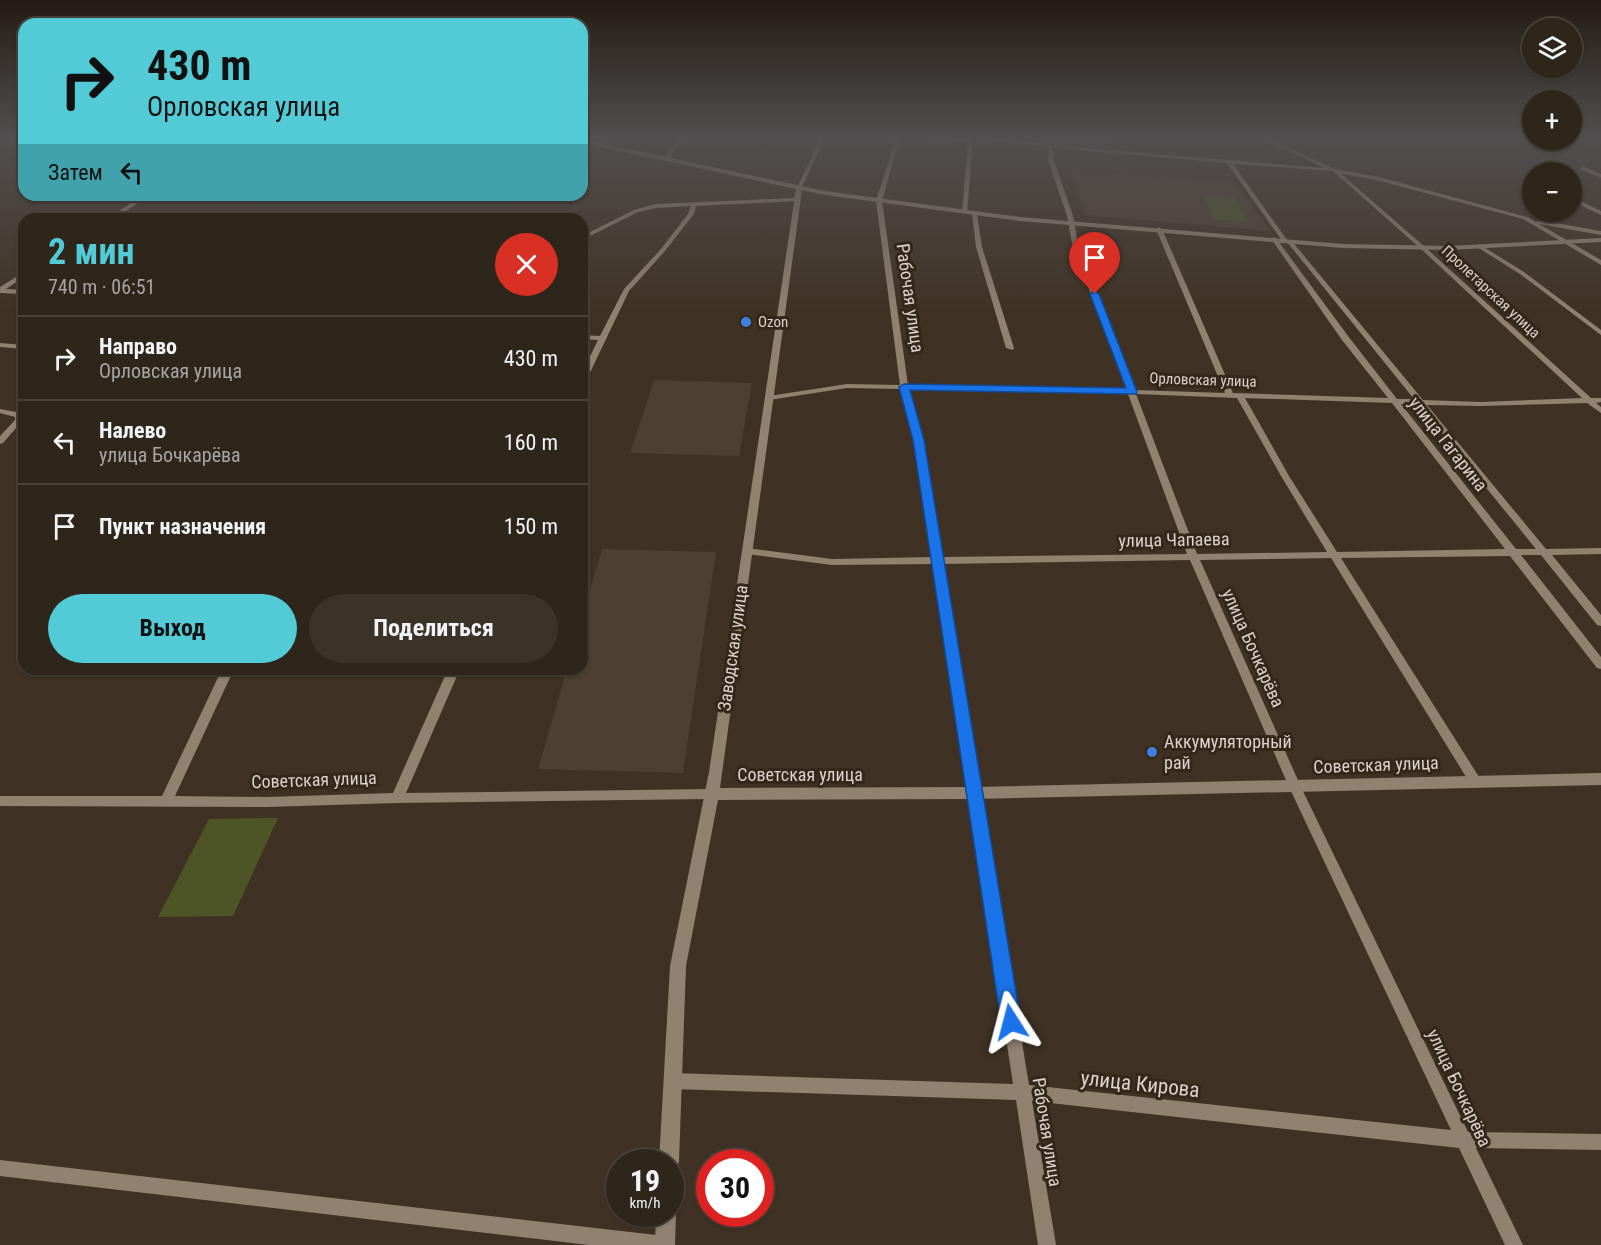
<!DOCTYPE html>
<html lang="ru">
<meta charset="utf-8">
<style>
body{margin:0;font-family:"Roboto Condensed",sans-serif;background:#3b3228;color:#f1f3f6;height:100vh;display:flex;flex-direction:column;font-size:22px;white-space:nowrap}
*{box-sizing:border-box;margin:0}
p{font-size:20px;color:#a7a5a3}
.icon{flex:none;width:33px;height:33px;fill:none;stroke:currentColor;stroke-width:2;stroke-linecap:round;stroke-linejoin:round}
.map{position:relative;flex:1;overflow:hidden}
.panel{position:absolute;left:18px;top:213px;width:570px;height:462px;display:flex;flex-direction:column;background:#2f261b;border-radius:18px;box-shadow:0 2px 4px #0004,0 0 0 2px #4a433a}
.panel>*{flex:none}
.top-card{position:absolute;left:18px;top:18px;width:570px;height:183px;border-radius:18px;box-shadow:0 2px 4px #0004,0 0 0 2px #4a433a;background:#52cbd7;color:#111;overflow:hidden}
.controls{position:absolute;left:1522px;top:18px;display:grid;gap:12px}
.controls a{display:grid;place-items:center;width:60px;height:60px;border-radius:50%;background:#2f261b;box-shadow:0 2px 4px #0004,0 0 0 2px #4a433a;font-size:30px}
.speed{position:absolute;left:606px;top:1149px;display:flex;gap:12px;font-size:30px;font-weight:700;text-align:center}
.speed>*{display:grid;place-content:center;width:78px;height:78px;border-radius:50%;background:#2f261b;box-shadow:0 2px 4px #0004,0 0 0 2px #4a433a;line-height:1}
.speed small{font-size:15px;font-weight:400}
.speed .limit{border:9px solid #d22;background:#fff;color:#111}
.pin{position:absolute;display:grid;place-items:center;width:51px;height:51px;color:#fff;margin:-62px -26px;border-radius:50% 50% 50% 0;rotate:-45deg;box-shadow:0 0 6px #0007}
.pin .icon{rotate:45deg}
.me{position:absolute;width:66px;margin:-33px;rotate:351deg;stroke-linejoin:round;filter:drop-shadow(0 0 4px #0008)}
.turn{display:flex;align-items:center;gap:21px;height:126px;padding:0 30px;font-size:27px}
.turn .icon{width:78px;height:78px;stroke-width:2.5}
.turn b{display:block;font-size:42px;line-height:51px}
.then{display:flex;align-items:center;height:57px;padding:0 30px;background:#0003;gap:12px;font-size:22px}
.round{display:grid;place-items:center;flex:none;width:63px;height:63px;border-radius:32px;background:#3b3228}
.head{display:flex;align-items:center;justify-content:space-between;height:102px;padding:0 30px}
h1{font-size:36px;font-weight:700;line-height:45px;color:#52cbd7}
.action{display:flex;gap:12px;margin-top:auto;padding:12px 30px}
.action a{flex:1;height:69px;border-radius:36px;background:#52cbd7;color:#111;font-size:24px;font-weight:700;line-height:69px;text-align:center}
.action a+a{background:#3b3228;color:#f1f3f6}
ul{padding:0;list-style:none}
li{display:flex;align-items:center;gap:18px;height:84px;padding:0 30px;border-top:2px solid #4a433a}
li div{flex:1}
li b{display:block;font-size:22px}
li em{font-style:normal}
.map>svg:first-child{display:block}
.education{fill:#4d3f31}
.medical{fill:#4b3635}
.green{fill:#4d5526}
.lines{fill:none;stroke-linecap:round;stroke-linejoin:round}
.minor{fill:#908171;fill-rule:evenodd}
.tertiary{fill:#908171;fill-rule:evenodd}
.route{fill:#1a73e8;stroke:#114b97;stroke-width:1.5}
.shop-dot{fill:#3f7fe0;stroke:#34281a;stroke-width:2}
.labels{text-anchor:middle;stroke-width:6;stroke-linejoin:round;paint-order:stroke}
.far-street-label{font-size:15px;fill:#dbd2ca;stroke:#34281a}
.far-poi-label{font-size:15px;fill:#dbd2ca;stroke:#34281a;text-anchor:start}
.street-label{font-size:18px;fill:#dbd2ca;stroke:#34281a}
.poi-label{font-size:18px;fill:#dbd2ca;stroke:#34281a;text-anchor:start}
.near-street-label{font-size:21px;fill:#dbd2ca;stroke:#34281a}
</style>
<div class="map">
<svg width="1601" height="1245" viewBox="0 0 1601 1245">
<rect width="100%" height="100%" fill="#3f3224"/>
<path class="education" d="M1071 172 1234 182 1270 231 1086 215Z
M654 380 752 383 739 456 630 453Z
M602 549 716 552 683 773 538 769 567 669H582V616Z"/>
<path class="medical" d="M1000 138H1114L1110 151Z"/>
<path class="green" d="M1203 196 1235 198 1248 222 1215 220Z
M278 818 233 916 158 917 209 819Z"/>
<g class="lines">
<path class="minor" d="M679 138H684L668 159H664Z
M820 138H825L802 187 797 188Z
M896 138H900L882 201 908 385 1126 390 1072 243 1067 216 1048 160 1049 147 974 138H992L1107 150 1325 168 1262 138H1268L1335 169 1379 177 1527 217 1536 222 1539 220 1601 231V235L1539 224 1601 260V265L1523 219 1376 180 1340 173 1425 247 1591 398H1601V402L1596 403 1601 407V413L1587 403 1480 406 1427 405 1546 549 1601 548V554L1552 555 1601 615V626L1597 625 1541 555H1521L1601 657V669L1597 668 1510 556 1341 558 1479 777 1481 781 1479 785 1475 786 1471 785 1331 558 1200 560 1301 787 1468 1132 1601 1134V1150L1476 1148 1523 1245H1505L1459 1148 1032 1101 1056 1245H1038L1016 1100 673 1089 667 1087 665 1081 667 1075 673 1073 1013 1084 934 564 832 565 747 554 742 551 747 548 832 559 933 557 915 439 901 389 847 388 769 400 765 398 769 396 847 384 900 385 876 201ZM1053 148 1227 163 1283 242H1287L1414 399H1397L1348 336 1276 238 1274 237 1271 239 1272 240 1342 340 1388 398 1233 393 1162 229 1159 227 1156 229 1225 393 1134 390 1078 243 1073 216 1054 160ZM1233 164 1333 171 1421 249 1582 398 1480 402 1423 400 1291 240H1287ZM909 390 1128 394 1187 554 943 557 923 439ZM1136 394 1237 398 1281 476 1327 552 1197 554ZM1245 398 1392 403 1505 549 1337 552 1289 476ZM1401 404H1418L1536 549H1516ZM1190 560 1289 787 1451 1130 1029 1085 944 564Z
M925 138H973L967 214 962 213 968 142Z
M1582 166 1601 174V178L1580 169Z
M1529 178H1533V182L1529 180Z
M143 195H150L114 219H107Z
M1572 197 1601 211V215L1572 201Z
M795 198 797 199V201L696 206 694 214 665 251 629 291 586 381 582 383V373L598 340 582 339V335L600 336 624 289 661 249 688 214 691 206 656 208 638 212 582 240V236L634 210 656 204Z
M972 213 977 214 982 247 1014 348 1013 350 1006 348 976 247Z
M1479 244 1524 272 1601 330V335L1520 274 1477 247V245Z
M24 272V277L6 289 24 290V294L0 293V287Z
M0 343 24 345V349L0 347Z
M0 409 22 413 23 420 3 443 0 444V436L15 420V417L0 413Z
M222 669H234L175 796 267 797 393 793 448 669H460L406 793 711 789 715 790 717 794 715 798 711 799 397 803 267 807 0 806V796H162Z
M0 1160 665 1236 671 1239 674 1245H589L0 1176Z"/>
<path class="tertiary" d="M582 139 825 191 1020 217 1343 244 1448 246 1601 238V242L1448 250 1343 248 1020 221 825 195 802 190 720 788 974 787 1601 773V785L974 799 718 800 686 966 679 1162 676 1169 670 1171V1162H659L670 966 709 772 796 189 582 143Z
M670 1206 673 1207 676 1214 675 1245H655L656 1214H670Z"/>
</g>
<linearGradient id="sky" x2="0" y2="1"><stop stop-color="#231c14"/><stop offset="0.44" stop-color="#524f50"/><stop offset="1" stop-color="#524f50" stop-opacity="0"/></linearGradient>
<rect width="1601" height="312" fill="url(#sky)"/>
<path class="route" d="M1095 291 1099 294 1137 392 1136 394 910 390 924 440 1021 1022 1018 1028 1011 1031 1004 1028 1001 1022 913 440 899 387 904 384 1126 388 1090 294Z"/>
<g class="shop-dot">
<circle cx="746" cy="322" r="6"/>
<circle cx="1152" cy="752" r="6"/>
</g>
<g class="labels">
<g class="far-street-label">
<text transform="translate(1491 292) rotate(43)" y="5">Пролетарская улица</text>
<text transform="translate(1203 380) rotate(2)" y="5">Орловская улица</text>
</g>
<g class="far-poi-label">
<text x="758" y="327">Ozon</text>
</g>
<g class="street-label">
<text transform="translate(910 298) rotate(82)" y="6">Рабочая улица</text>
<text transform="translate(1448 444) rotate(52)" y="6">улица Гагарина</text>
<text transform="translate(1174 540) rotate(-1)" y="6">улица Чапаева</text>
<text transform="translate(733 648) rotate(-82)" y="6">Заводская улица</text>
<text transform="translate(1253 648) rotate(66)" y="6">улица Бочкарёва</text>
<text transform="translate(1376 765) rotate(-2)" y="6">Советская улица</text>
<text x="800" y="781">Советская улица</text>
<text transform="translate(314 780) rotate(-2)" y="6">Советская улица</text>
<text transform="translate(1459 1088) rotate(65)" y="6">улица Бочкарёва</text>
<text transform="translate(1047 1132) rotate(81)" y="6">Рабочая улица</text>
</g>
<g class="poi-label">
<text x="1164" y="748">Аккумуляторный<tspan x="1164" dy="21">рай</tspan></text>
</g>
<g class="near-street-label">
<text transform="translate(1140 1084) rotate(6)" y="7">улица Кирова</text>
</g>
</g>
</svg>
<div class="controls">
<a><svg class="icon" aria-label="layers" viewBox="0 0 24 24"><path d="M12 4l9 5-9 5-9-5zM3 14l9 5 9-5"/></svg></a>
<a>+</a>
<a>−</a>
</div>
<div class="speed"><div>19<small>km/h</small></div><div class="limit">30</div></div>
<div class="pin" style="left:1095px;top:294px;background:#d93025"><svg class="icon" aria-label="arrive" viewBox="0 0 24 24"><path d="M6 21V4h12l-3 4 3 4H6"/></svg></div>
<svg class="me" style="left:1011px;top:1022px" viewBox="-20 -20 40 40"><path d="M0-17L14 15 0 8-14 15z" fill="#1a73e8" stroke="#fff" stroke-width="4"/></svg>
<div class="top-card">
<div class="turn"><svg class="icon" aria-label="right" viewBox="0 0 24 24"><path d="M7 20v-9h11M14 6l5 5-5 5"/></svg><div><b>430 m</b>Орловская улица</div></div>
<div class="then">Затем<svg class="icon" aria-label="left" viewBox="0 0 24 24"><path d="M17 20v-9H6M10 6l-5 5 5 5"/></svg></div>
</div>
<section class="panel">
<div class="head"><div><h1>2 мин</h1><p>740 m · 06:51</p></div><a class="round" style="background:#d93025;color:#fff"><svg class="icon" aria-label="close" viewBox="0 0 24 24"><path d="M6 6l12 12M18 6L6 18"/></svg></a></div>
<ul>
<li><svg class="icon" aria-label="right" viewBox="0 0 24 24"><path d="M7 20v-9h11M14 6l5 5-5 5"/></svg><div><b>Направо</b><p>Орловская улица</p></div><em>430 m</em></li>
<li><svg class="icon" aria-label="left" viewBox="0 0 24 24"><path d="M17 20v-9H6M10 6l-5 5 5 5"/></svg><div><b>Налево</b><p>улица Бочкарёва</p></div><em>160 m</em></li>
<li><svg class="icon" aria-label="arrive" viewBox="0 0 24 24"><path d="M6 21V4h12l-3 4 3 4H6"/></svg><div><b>Пункт назначения</b></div><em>150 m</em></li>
</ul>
<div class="action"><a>Выход</a><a>Поделиться</a></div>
</section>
</div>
